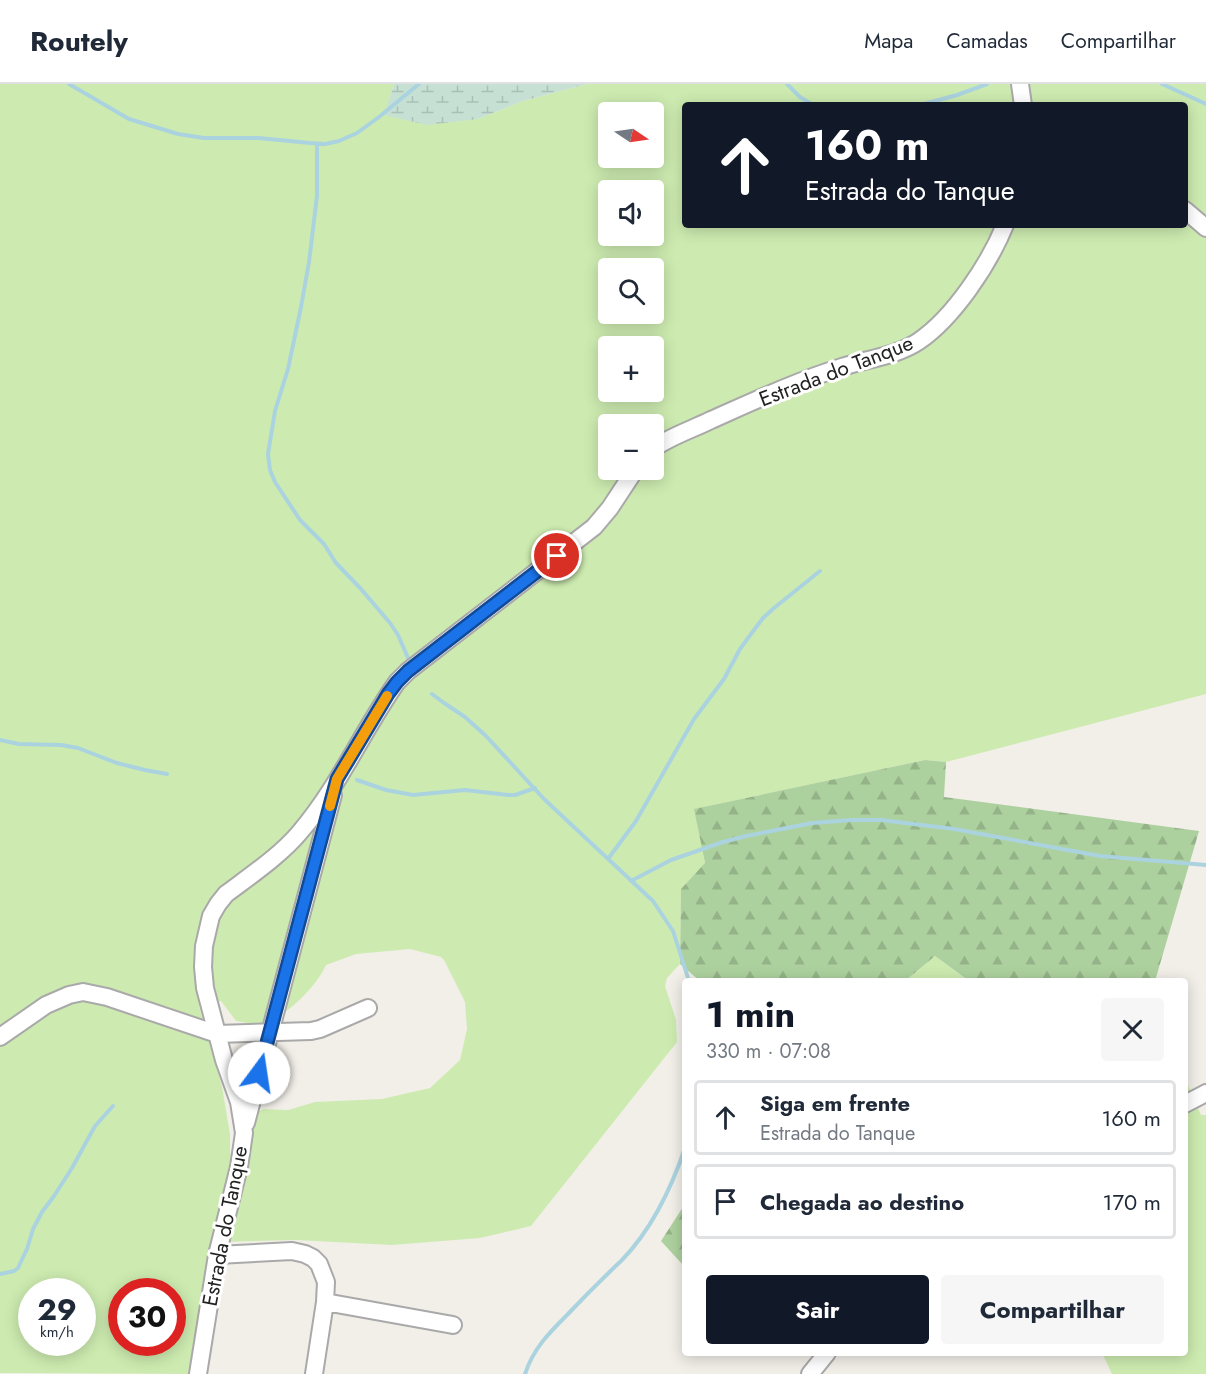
<!DOCTYPE html>
<html lang="pt">
<meta charset="utf-8">
<style>
body{margin:0;font-family:Jost,sans-serif;background:#f6f6f7;color:#1f2937;height:100vh;display:flex;flex-direction:column;font-size:22px;white-space:nowrap}
*{box-sizing:border-box;margin:0}
p{font-size:20px;color:#747a83}
.icon{flex:none;width:33px;height:33px;fill:none;stroke:currentColor;stroke-width:2;stroke-linecap:round;stroke-linejoin:round}
.map{position:relative;flex:1;overflow:hidden}
.sheet{position:absolute;left:682px;top:894px;width:506px;height:378px;display:flex;flex-direction:column;background:#fff;border-radius:6px;box-shadow:0 3px 15px #0003}
.sheet>*{flex:none}
.top-card{position:absolute;left:682px;top:18px;width:506px;height:126px;border-radius:6px;box-shadow:0 3px 15px #0003;background:#111827;color:#fff;overflow:hidden}
.needle{width:39px;rotate:103deg}
.fabs{position:absolute;left:598px;top:18px;display:grid;gap:12px}
.fabs a{display:grid;place-items:center;width:66px;height:66px;border-radius:6px;background:#fff;box-shadow:0 3px 15px #0003;font-size:30px}
.speed{position:absolute;left:18px;top:1194px;display:flex;gap:12px;font-size:30px;font-weight:700;text-align:center}
.speed>*{display:grid;place-content:center;width:78px;height:78px;border-radius:50%;background:#fff;box-shadow:0 3px 15px #0003;line-height:1}
.speed small{font-size:15px;font-weight:400}
.speed .limit{border:9px solid #d22;background:#fff;color:#111}
.pin{position:absolute;display:grid;place-items:center;width:51px;height:51px;color:#fff;margin:-26px;border:3px solid #fff;border-radius:50%;box-shadow:0 2px 6px #0007}
.me{position:absolute;width:66px;margin:-33px;rotate:14deg;stroke-linejoin:round;filter:drop-shadow(0 0 4px #0008)}
.turn{display:flex;align-items:center;gap:21px;height:126px;padding:0 24px;font-size:27px}
.turn .icon{width:78px;height:78px;stroke-width:2.5}
.turn b{display:block;font-size:42px;line-height:51px}
.round{display:grid;place-items:center;flex:none;width:63px;height:63px;border-radius:6px;background:#f6f6f7}
.summary{display:flex;align-items:center;justify-content:space-between;height:102px;padding:0 24px}
h1{font-size:36px;font-weight:700;line-height:45px;color:#111827}
.primary-button{display:flex;gap:12px;margin-top:auto;padding:12px 24px}
.primary-button a{flex:1;height:69px;border-radius:6px;background:#111827;color:#fff;font-size:24px;font-weight:700;line-height:69px;text-align:center}
.primary-button a+a{background:#f6f6f7;color:#1f2937}
ul{padding:0;list-style:none}
li{display:flex;align-items:center;gap:18px;height:75px;margin:0 12px 9px;padding:0 12px;border:3px solid #e0e1e3;border-radius:6px}
li div{flex:1}
li b{display:block;font-size:22px}
li em{font-style:normal}
header{display:flex;align-items:center;gap:36px;box-sizing:border-box;height:84px;padding:0 30px;background:#fff;border-bottom:2px solid #e0e1e3}
header strong{font-size:28px}
nav{display:flex;gap:33px;margin-inline-start:auto;font-size:21px}
.map>svg:first-child{display:block}
.grass{fill:#cdebb0;fill-rule:evenodd}
.forest{fill:url(#forest-firs)}
.wetland{fill:url(#wetland-marsh)}
.lines{fill:none;stroke-linecap:round;stroke-linejoin:round}
.stream{stroke:#aad3df;stroke-width:4}
.minor-casing{stroke:#a9a9a9;stroke-width:20}
.minor{stroke:#fff;stroke-width:16}
.route-casing{stroke:#114b97;stroke-width:15}
.route{stroke:#1a73e8;stroke-width:10}
.slow{stroke:#f59e0b;stroke-width:10}
.labels{text-anchor:middle;stroke-width:6;stroke-linejoin:round;paint-order:stroke}
.street-label{font-size:21px;fill:#222;stroke:#fff}
</style>
<header>
<strong>Routely</strong>
<nav><a>Mapa</a><a>Camadas</a><a>Compartilhar</a></nav>
</header>
<div class="map">
<svg width="1206" height="1290" viewBox="0 0 1206 1290">
<defs>
<pattern id="forest-firs" width="22" height="20" patternUnits="userSpaceOnUse" patternTransform="scale(1.5)"><rect width="22" height="20" fill="#add19e"/><path d="M5 1l3.5 6h-7zM16 11l3.5 6h-7z" fill="#95b388"/></pattern>
<pattern id="wetland-marsh" width="20" height="14" patternUnits="userSpaceOnUse" patternTransform="scale(1.5)"><rect width="20" height="14" fill="#c6e0d4"/><path d="M1 5h8M5 5V1M11 12h8M15 12V8" fill="none" stroke="#aac0b6"/></pattern>
</defs>
<rect width="100%" height="100%" fill="#f2efe9"/>
<path class="grass" d="M0 0H394L384 31 478 35 523 17 587 0H1206V610L946 678 925 676 695 725 705 780 681 805 680 880 667 894 665 902 676 936 677 958 531 1142 480 1154 392 1161 296 1156 219 1158 193 1290 0 1289ZM686 21H1185V141H686ZM609 28H654V74H609ZM609 106H654V152H609ZM609 184H654V230H609ZM609 262H654V308H609ZM609 340H654V386H609ZM410 865 441 873 444 876 465 918 467 945 460 976 430 1004 382 1015 315 1018 288 1026 263 1025 249 1033 252 1054 244 1079 233 1074 230 1069V1050L222 1003 199 922 221 917 236 937C244 938 256 942 264 939 286 933 317 902 326 881L356 870ZM32 1208H82V1258H32ZM122 1208H172V1258H122Z
M935 872 967 896 969 897H905Z
M1185 994 1201 1031H1206V1290H1112L1102 1269H1185Z"/>
<path class="forest" d="M925 676 946 678 944 713 1199 747 1155 897H969L935 872 905 897H700L680 880 681 805 705 779 694 725Z
M685 1120V1182L683 1181 661 1157Z"/>
<path class="wetland" d="M394 0H587L523 17 478 35 427 41 384 31Z"/>
<g class="lines">
<path class="stream" d="M69 0 129 35 178 50 204 54H259L310 59 325 60 339 57 357 49 379 33 419 0
M787 0 800 13 813 21
M1162 0 1206 20
M920 21 957 11 987 0
M317 60V112L309 178 301 223 288 285 275 327 268 370 270 386 275 398 300 436 324 460 336 479 361 505 390 539 398 551 408 574
M432 610 444 619 465 633 486 652 544 715 653 817 673 847 689 897
M0 656 19 660 61 661 78 664 117 679 145 686 167 690
M357 696 386 706 413 711 465 706 508 711H515L535 704
M608 775 636 737 694 635 724 595 740 565 751 550 763 534 774 524 820 487
M631 797 671 776 723 758 746 752 812 739 851 736H881L954 745 1100 772 1206 781
M0 1190 14 1187 18 1184 27 1165 33 1145 42 1128 54 1112 72 1084 95 1042 113 1022
M525 1290C533 1265 549 1249 567 1231 585 1212 603 1194 622 1176 653 1144 672 1103 686 1061"/>
<defs>
<path id="minor" d="M1020 0 1023 21
M1185 126 1206 144
M654 364C671 352 693 345 711 336 754 317 797 297 842 283 867 275 897 272 919 257 954 233 989 180 1005 141
M0 953 46 921 69 911 83 908 107 913 217 950 311 947 320 945 368 924
M1185 1020 1206 1009
M246 1039 333 711
M217 1171 292 1167 305 1170 313 1174 319 1180 326 1198 325 1218 314 1290
M325 1218 453 1241
M198 1290 217 1171 239 1083 244 1049 239 1018 224 976 205 904 203 883 204 862 211 832 218 820 226 810C250 792 281 771 300 748 338 704 363 646 397 598L408 587 594 443 610 424 635 386
M810 1290 827 1269"/>
</defs>
<use href="#minor" class="minor-casing"/>
<use href="#minor" class="minor"/>
</g>
<g class="lines">
<defs>
<path id="route" d="M259 989 337 695 388 610 397 598 408 587 557 472"/>
</defs>
<use href="#route" class="route-casing"/>
<use href="#route" class="route"/>
<path class="slow" d="M330 722 337 695 387 612"/>
</g>
<g class="labels">
<g class="street-label">
<text transform="translate(836 287) rotate(-21)" y="7">Estrada do Tanque</text>
<text transform="translate(225 1142) rotate(-79)" y="7">Estrada do Tanque</text>
</g>
</g>
</svg>
<div class="fabs">
<a><svg class="needle" viewBox="-14 -14 28 28"><path d="M0-13l5 13h-10z" fill="#e53935"/><path d="M0 13l5-13h-10z" fill="#747a83"/></svg></a>
<a><svg class="icon" aria-label="sound" viewBox="0 0 24 24"><path d="M4 9h4l5-4v14l-5-4H4zM17 9q2 3 0 6"/></svg></a>
<a><svg class="icon" aria-label="search" viewBox="0 0 24 24"><circle cx="10" cy="10" r="6"/><path d="M15 15l6 6"/></svg></a>
<a>+</a>
<a>−</a>
</div>
<div class="speed"><div>29<small>km/h</small></div><div class="limit">30</div></div>
<div class="pin" style="left:557px;top:472px;background:#d93025"><svg class="icon" aria-label="arrive" viewBox="0 0 24 24"><path d="M6 21V4h12l-3 4 3 4H6"/></svg></div>
<svg class="me" style="left:259px;top:989px" viewBox="-20 -20 40 40"><circle r="19" fill="#fff"/><path d="M0-13L10 11 0 6-10 11z" fill="#1a73e8"/></svg>
<div class="top-card">
<div class="turn"><svg class="icon" aria-label="ahead" viewBox="0 0 24 24"><path d="M12 20V5M6 11l6-6 6 6"/></svg><div><b>160 m</b>Estrada do Tanque</div></div>
</div>
<section class="sheet">
<div class="summary"><div><h1>1 min</h1><p>330 m · 07:08</p></div><a class="round"><svg class="icon" aria-label="close" viewBox="0 0 24 24"><path d="M6 6l12 12M18 6L6 18"/></svg></a></div>
<ul>
<li><svg class="icon" aria-label="ahead" viewBox="0 0 24 24"><path d="M12 20V5M6 11l6-6 6 6"/></svg><div><b>Siga em frente</b><p>Estrada do Tanque</p></div><em>160 m</em></li>
<li><svg class="icon" aria-label="arrive" viewBox="0 0 24 24"><path d="M6 21V4h12l-3 4 3 4H6"/></svg><div><b>Chegada ao destino</b></div><em>170 m</em></li>
</ul>
<div class="primary-button"><a>Sair</a><a>Compartilhar</a></div>
</section>
</div>
